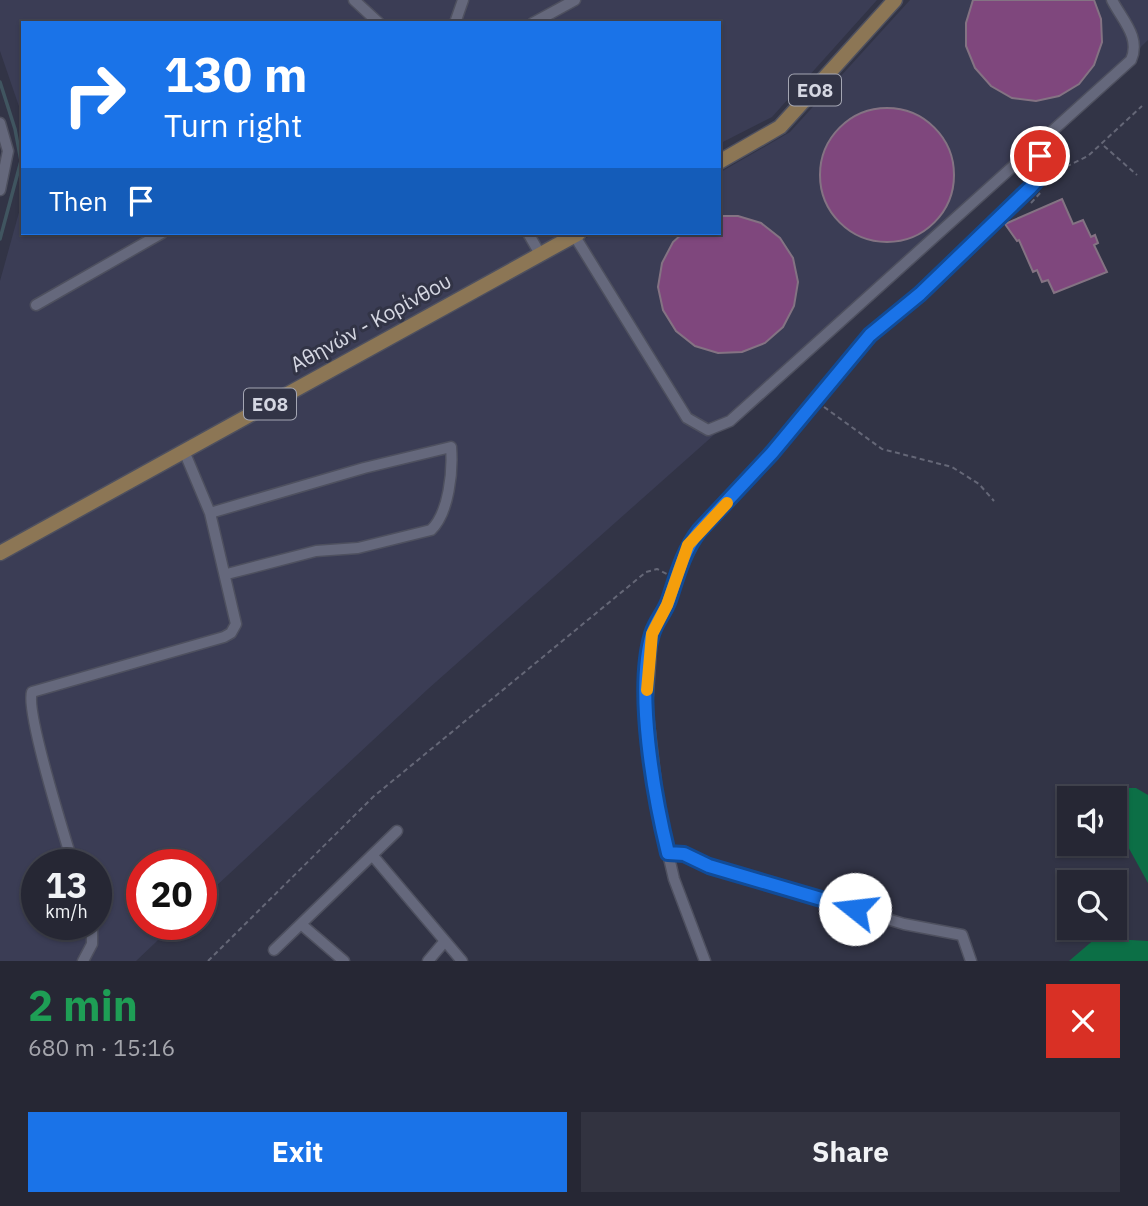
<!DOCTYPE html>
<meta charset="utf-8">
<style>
body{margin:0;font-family:"IBM Plex Sans",sans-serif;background:#323340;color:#f1f3f6;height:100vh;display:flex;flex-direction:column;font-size:26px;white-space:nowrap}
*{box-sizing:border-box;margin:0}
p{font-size:23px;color:#a4a5ac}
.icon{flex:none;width:38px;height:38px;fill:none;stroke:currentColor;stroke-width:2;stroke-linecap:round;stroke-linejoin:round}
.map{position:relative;height:961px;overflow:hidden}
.drawer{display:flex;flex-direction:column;background:#262734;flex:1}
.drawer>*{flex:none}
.guide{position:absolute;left:21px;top:21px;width:700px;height:214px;border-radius:0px;box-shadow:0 2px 5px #0004,0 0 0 2px #42444f;background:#1a73e8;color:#fff;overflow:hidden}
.buttons{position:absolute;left:1057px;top:786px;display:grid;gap:14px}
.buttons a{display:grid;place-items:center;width:70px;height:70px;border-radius:0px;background:#262734;box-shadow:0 2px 5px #0004,0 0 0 2px #42444f;font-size:35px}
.speed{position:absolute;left:21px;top:849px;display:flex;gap:14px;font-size:35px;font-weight:700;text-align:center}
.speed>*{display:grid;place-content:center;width:91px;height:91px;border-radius:50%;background:#262734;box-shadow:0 2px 5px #0004,0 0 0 2px #42444f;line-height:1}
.speed small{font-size:18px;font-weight:400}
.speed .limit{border:10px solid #d22;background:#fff;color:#111}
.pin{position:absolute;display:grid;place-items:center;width:60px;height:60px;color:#fff;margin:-30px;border:4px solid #fff;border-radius:50%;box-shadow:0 2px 7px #0007}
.me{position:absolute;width:77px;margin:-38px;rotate:286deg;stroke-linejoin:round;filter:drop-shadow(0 0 5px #0008)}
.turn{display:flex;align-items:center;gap:24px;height:147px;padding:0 28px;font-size:32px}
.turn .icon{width:91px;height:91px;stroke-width:2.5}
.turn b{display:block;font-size:49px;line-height:60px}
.then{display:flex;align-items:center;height:66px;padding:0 28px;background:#0003;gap:14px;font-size:26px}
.round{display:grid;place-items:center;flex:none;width:74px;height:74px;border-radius:0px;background:#323340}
.head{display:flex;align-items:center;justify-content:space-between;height:119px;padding:0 28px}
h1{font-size:42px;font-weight:700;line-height:52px;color:#1e9e55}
.cta{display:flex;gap:14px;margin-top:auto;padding:14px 28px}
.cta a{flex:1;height:80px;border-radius:0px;background:#1a73e8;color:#fff;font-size:28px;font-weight:700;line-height:80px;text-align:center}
.cta a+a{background:#323340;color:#f1f3f6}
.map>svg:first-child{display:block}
.built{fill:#3b3d55;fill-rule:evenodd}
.forest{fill:#0c6f46}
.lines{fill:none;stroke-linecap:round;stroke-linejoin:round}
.stream{stroke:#405560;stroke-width:3.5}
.building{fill:#7f477d;stroke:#847383;stroke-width:2}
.minor-casing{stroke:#4e505f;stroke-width:13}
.major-casing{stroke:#4e505f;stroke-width:17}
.path{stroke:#656777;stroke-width:2;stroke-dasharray:5 3.5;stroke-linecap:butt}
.minor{stroke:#65687c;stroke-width:10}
.major{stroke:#8c7655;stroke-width:14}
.route-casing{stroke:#114b97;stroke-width:18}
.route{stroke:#1a73e8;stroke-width:12}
.slow{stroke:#f59e0b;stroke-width:12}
.labels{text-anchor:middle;stroke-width:6;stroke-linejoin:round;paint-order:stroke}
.shield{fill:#323446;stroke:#a4a6b3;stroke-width:2}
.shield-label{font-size:19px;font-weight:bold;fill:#d5d7e2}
.street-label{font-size:21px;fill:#d5d7e2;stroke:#323446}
</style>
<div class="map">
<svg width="1148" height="961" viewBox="0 0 1148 961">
<rect width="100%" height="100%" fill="#323446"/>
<path class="built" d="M0 0H877L772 117 719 144V23H23V118L0 51Z
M910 0H1148V40L1047 139 428 689 201 900V864H142V924H175L136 961H0V281L23 198V233H566L660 385 576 243 596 233H719V173L790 132ZM37 864H96V924H37Z"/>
<path class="forest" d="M1126 788H1136L1148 795V883L1115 823V799Z
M1096 938 1148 941V961H1069Z"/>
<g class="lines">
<path class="stream" d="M0 82 15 129 21 161 0 239"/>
</g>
<path class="building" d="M973 0H1094L1101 19 1102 42 1094 65 1079 84 1059 96 1036 101 1012 98 991 86 975 68 966 46V23Z
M820 175a67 67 0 1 1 134 0a67 67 0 1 1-134 0Z
M1062 199 1073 224 1083 220 1091 237 1095 235 1098 243 1094 245 1107 272 1054 293 1048 280 1042 282 1037 270 1033 272 1019 240 1017 241 1005 224Z
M719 216H738L761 223 780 238 793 258 798 282 794 306 783 327 765 343 742 352 718 353 695 346 676 331 663 310 658 287 662 263 673 242 683 233H719Z"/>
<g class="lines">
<defs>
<path id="minor" d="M354 0 379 23
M455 23 463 0
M533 23 575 0
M0 123 8 151 0 190
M528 233 540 254
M574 235 687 418 708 430 730 421 1131 60C1141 37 1122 20 1112 0
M36 305 162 233
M210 513 364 468 451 447C453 471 449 513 431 530L358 548 316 551 227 574
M668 853 684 854 709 866 904 924 962 935 971 961
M373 856 462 961
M73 864C65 838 25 710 32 692L224 637 231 633 236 624 210 513 184 451
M302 925 344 961
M274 950 397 831
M83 961 92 944V924
M428 961 445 941
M705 961 674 879 660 819 647 707 652 634 667 605 688 545 772 453 870 335 979 240 1040 177V156L1033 146"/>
<path id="major" d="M719 162 780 127 895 0
M0 553 579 233"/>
</defs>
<use href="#minor" class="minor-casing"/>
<use href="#major" class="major-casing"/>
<path class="path" d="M1104 146 1137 175
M1051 174 1088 156 1142 106
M1031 203 1041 192
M824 407 882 449 952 467 979 484 994 501
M208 961 373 797 646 572 657 569 667 574"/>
<use href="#minor" class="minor"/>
<use href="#major" class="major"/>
</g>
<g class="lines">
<defs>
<path id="route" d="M855 909 709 866 684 854 668 853C654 796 635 690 652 634 656 621 665 612 669 600 677 576 683 552 699 531L772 453 870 335 920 294 1030 188 1040 177V156"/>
</defs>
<use href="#route" class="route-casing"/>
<use href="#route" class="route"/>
<path class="slow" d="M647 690 652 634 667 605 688 545 727 503"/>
</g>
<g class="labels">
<g class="shield">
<rect x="789" y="74.5" width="52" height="31" rx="5"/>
<rect x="244" y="388.5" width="52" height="31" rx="5"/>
</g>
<g class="shield-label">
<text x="815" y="97">ΕΟ8</text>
<text x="270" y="411">ΕΟ8</text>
</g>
<g class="street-label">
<text transform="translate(371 323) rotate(-29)" y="7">Αθηνών - Κορίνθου</text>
</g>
</g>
</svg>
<div class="buttons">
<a><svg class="icon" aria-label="sound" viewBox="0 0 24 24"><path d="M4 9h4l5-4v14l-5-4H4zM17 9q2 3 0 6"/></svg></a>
<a><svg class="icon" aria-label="search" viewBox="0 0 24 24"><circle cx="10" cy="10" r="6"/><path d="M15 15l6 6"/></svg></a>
</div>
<div class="speed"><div>13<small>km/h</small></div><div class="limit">20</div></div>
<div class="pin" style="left:1040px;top:156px;background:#d93025"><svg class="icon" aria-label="arrive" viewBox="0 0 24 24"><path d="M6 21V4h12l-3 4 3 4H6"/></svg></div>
<svg class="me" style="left:855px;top:909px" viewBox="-20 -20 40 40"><circle r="19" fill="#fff"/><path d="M0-13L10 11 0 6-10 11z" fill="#1a73e8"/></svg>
<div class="guide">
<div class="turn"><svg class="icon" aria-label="right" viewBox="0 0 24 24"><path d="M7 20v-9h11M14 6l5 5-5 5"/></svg><div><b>130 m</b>Turn right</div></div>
<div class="then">Then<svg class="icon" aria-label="arrive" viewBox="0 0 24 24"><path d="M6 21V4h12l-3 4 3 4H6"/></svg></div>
</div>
</div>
<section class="drawer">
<div class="head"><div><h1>2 min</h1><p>680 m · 15:16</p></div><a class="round" style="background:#d93025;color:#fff"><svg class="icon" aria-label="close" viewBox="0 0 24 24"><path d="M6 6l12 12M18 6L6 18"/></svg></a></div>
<div class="cta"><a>Exit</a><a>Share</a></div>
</section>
